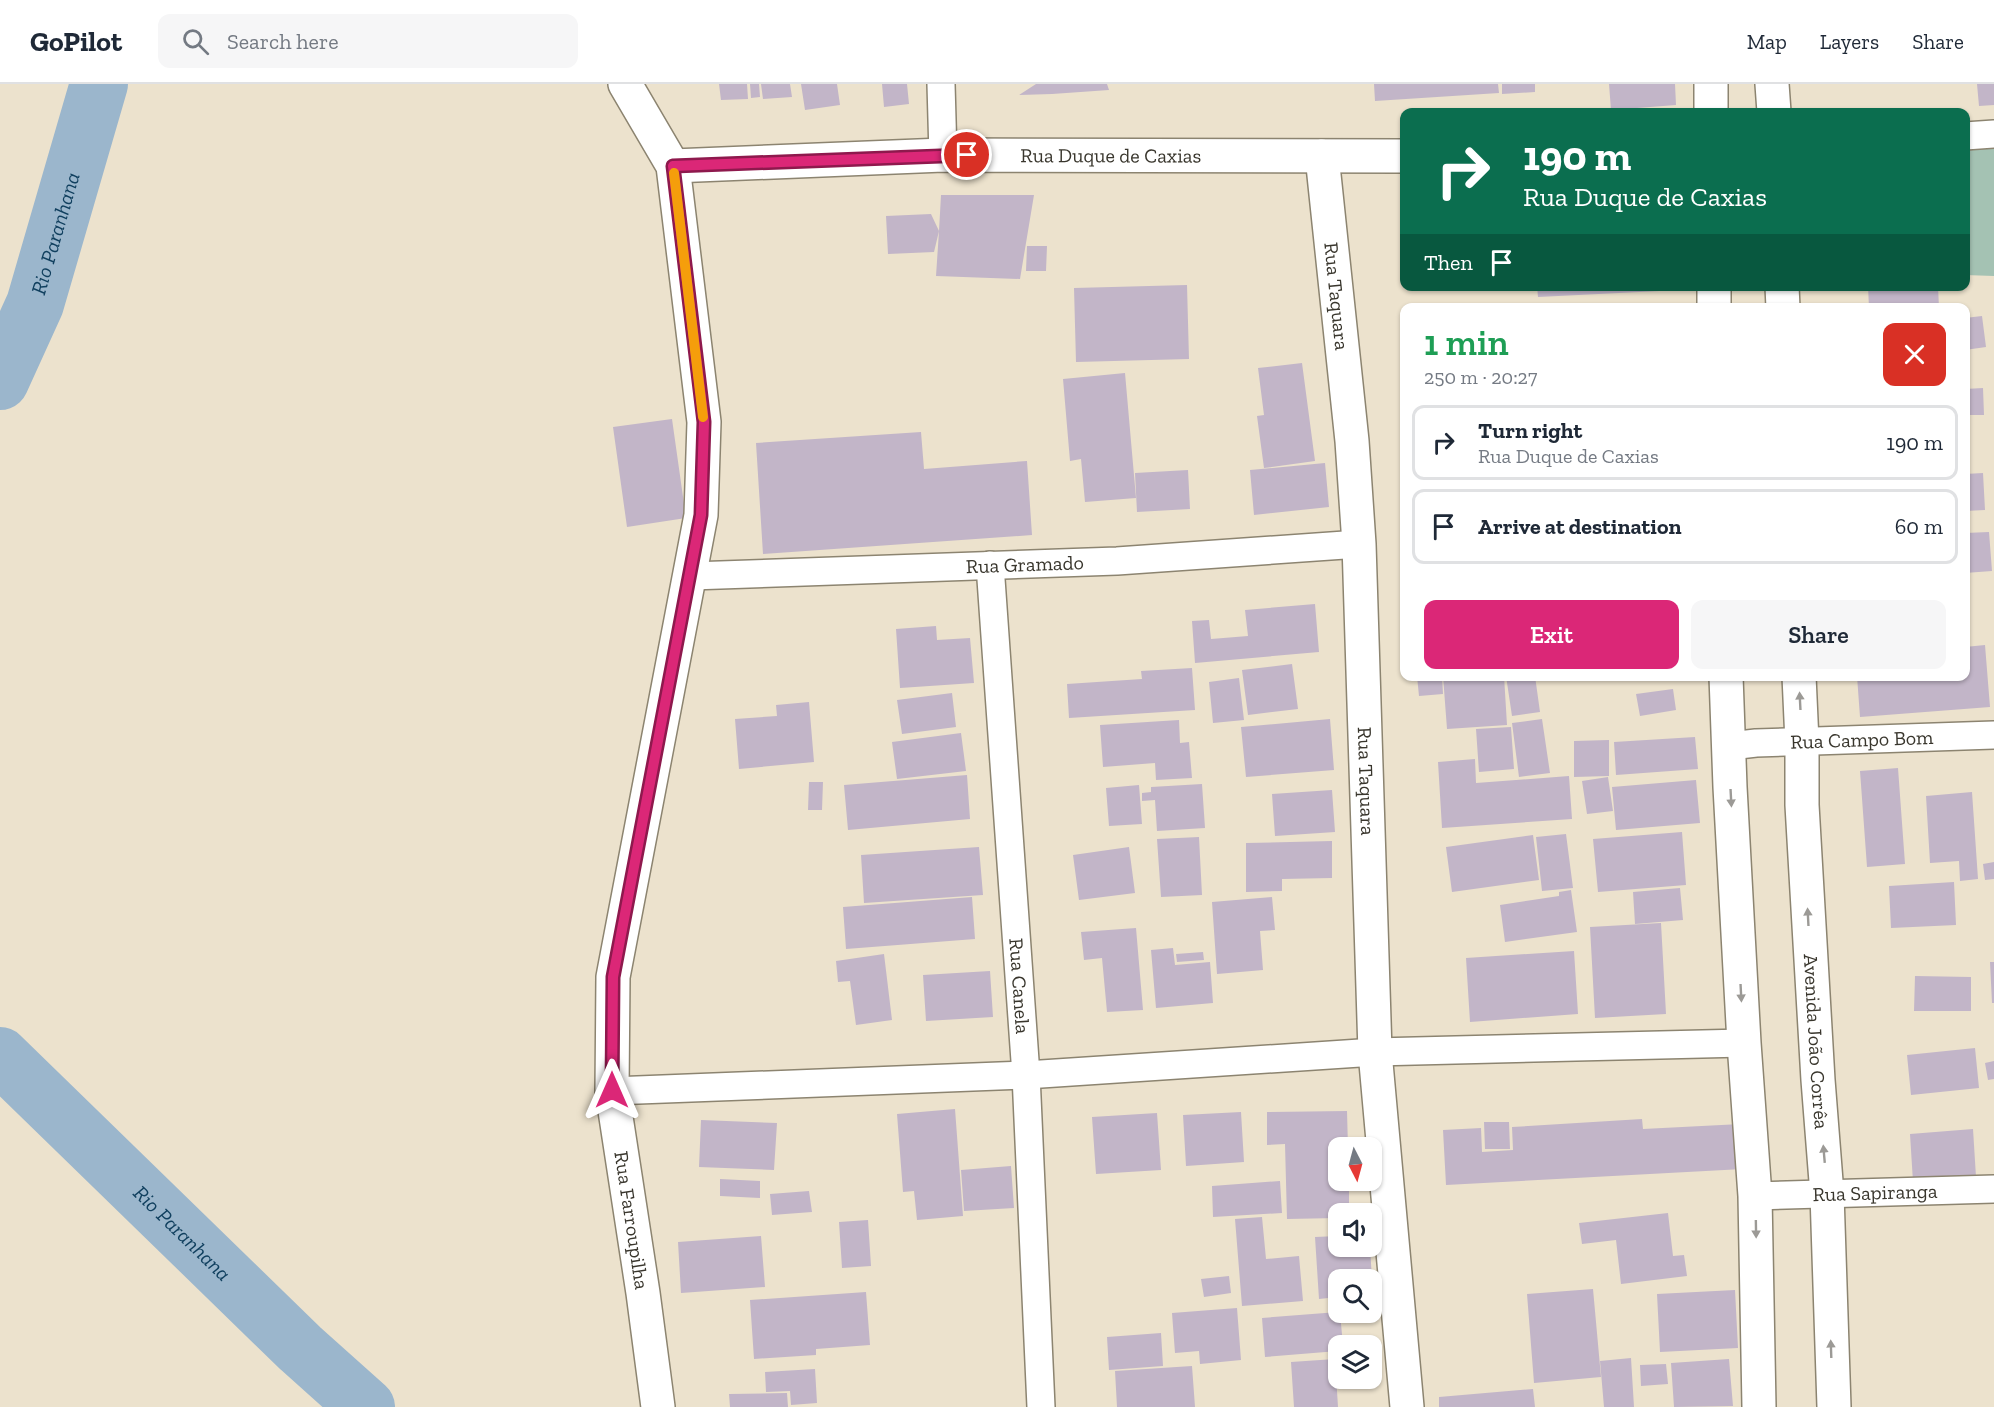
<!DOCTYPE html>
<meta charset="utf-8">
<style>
body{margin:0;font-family:"Zilla Slab",serif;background:#f6f6f7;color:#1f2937;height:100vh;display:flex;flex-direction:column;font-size:22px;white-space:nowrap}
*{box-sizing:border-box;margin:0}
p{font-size:20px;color:#747a83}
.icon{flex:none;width:33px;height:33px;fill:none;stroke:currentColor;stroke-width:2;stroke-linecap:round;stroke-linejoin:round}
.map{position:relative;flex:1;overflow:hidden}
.panel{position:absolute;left:1400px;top:219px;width:570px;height:378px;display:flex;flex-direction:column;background:#fff;border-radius:12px;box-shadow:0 2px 4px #0004}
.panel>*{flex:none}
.hud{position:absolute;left:1400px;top:24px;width:570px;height:183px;border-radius:12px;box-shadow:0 2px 4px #0004;background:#0b6e4f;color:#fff;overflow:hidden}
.needle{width:39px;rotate:174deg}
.controls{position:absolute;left:1328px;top:1053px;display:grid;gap:12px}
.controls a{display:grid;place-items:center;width:54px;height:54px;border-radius:12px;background:#fff;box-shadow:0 2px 4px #0004;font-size:30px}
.pin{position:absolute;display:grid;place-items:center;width:51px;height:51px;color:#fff;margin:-26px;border:3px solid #fff;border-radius:50%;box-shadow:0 2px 6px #0007}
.me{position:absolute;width:66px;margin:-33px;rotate:0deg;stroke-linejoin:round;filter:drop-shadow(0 0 4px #0008)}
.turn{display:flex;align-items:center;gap:21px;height:126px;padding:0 24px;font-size:27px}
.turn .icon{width:78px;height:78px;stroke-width:2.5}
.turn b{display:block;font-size:42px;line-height:51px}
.then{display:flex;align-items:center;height:57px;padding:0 24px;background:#0003;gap:12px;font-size:22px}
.round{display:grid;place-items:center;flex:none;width:63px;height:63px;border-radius:12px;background:#f6f6f7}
.summary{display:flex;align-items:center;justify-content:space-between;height:102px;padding:0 24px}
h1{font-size:36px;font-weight:600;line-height:45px;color:#1e9e55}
.cta{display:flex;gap:12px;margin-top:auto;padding:12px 24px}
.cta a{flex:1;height:69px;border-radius:12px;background:#db2777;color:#fff;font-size:24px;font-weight:600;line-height:69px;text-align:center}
.cta a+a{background:#f6f6f7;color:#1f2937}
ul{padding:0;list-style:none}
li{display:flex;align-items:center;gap:18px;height:75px;margin:0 12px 9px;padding:0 12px;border:3px solid #e0e1e3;border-radius:12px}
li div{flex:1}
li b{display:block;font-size:22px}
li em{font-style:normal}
header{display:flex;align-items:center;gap:36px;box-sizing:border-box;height:84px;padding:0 30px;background:#fff;border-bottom:2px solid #e0e1e3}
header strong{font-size:28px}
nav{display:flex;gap:33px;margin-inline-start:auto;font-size:21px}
.search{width:420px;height:54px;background:#f6f6f7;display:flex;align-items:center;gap:15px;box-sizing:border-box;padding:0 21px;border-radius:12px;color:#747a83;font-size:22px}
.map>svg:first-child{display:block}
.green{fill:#a4c2b3}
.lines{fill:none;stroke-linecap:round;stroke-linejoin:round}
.river{stroke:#9bb6cc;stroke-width:58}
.building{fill:#c2b5c8}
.minor-casing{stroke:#8c8470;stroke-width:30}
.tertiary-casing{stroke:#8c8470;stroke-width:36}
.secondary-casing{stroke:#8c8470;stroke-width:36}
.minor{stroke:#fff;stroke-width:27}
.tertiary{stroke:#fff;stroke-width:33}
.secondary{stroke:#fff;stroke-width:33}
.oneway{fill:#9c9a96}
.route-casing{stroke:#8e194d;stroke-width:15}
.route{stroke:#db2777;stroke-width:10}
.slow{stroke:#f59e0b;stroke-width:10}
.labels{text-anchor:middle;stroke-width:4.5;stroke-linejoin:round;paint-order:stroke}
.street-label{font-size:20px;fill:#39362d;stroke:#f9f0da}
.water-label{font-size:21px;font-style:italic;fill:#11405f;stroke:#f9f0da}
</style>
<header>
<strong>GoPilot</strong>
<div class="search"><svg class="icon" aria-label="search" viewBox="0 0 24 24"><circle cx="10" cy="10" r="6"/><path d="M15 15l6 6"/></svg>Search here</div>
<nav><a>Map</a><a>Layers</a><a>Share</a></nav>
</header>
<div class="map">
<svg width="1994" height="1323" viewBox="0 0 1994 1323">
<rect width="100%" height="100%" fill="#ece2cd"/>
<path class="green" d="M1994 52V192L1965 191V55Z"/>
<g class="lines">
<g class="river">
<path id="s1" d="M0 297 35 220 99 0"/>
<path id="s2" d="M0 972 300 1264 366 1323"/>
</g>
</g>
<path class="building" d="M719 0H747L748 15 721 16Z
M750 0H759L760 13 751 14Z
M761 0H790L792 13 763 15Z
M801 0H837L840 21 805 26Z
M882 0H907L909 20 884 23Z
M1036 0H1107L1109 6 1052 10 1019 11Z
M1374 0H1498L1499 9 1375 17Z
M1502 0H1535V8L1502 10Z
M1609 0H1675L1676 21 1611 26Z
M1977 0H1994V21L1979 22Z
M941 111H1034L1020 195 936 192 939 147 934 168 888 170 886 132 931 130 939 147Z
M1027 162H1047L1046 187H1026Z
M1187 201 1189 275 1076 278 1074 204Z
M1537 202H1699L1700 205 1538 213Z
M1868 202H1938L1939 224H1869Z
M1982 232 1986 263 1965 266V234Z
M1302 279 1315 377 1264 384 1257 332 1264 331 1258 284Z
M1125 289 1136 414 1085 418 1081 375 1070 377 1063 295Z
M1983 304 1984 331H1965V305Z
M672 335 686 434 627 443 613 343Z
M921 348 924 385 1027 377 1032 451 763 470 756 359Z
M1325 379 1329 423 1254 431 1250 386Z
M1188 386 1190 425 1137 428 1135 389Z
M1983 389 1985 426 1965 427V390Z
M1989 448 1992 487 1965 489V449Z
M1315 520 1319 568 1195 579 1192 537 1209 536 1211 555 1248 552 1245 526Z
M936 542 937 556 970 554 974 599 900 604 896 545Z
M1985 561 1990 623 1860 633 1857 592H1965V563Z
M1292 580 1298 625 1248 631 1242 586Z
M1192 584 1195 626 1069 634 1067 600 1142 595 1141 587Z
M1417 592H1442L1443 610 1419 612Z
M1443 592H1504L1507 641 1447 645Z
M1506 592H1535L1540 628 1512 632Z
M1239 594 1244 636 1213 639 1209 598Z
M1673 605 1676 626 1640 632 1636 610Z
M952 609 956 643 902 650 897 616Z
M809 618 814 678 739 685 735 635 777 632 776 621Z
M1330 635 1334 686 1246 693 1241 643Z
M1542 635 1550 689 1519 693 1512 639Z
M1179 636 1180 659 1189 658 1192 694 1156 696 1155 679 1103 683 1100 641Z
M1511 643 1514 685 1479 688 1476 645Z
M961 649 966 687 897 695 892 658Z
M1695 653 1698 685 1616 691 1614 658Z
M1609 656V692L1574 693V657Z
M1475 675 1476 699 1569 692 1572 735 1442 744 1438 678Z
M1898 684 1905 780 1867 783 1860 687Z
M967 691 970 735 848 746 844 701Z
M1608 693 1613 727 1587 730 1582 697Z
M1696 696 1700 739 1616 746 1612 703Z
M809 698H823L822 726H808Z
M1202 700 1205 744 1157 747 1155 716 1142 717V709L1151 708V703Z
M1139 701 1142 740 1109 742 1106 704Z
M1332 706 1335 748 1275 752 1272 710Z
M1972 708 1978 795 1960 797 1959 777 1930 779 1926 712Z
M1682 748 1686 801 1598 808 1593 755Z
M1566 750 1573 804 1542 807 1536 753Z
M1533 751 1539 796 1452 808 1446 763Z
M1199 753 1202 811 1161 813 1157 755Z
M1332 757V794L1282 795V807L1246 808V759Z
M979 763 983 811 864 819 861 771Z
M1129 763 1135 809 1079 816 1073 771Z
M1994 778V795L1985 796 1983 780Z
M1954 798 1956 841 1891 844 1889 802Z
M1680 804 1683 836 1635 840 1633 808Z
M1571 806 1577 848 1505 858 1500 821 1559 812V808Z
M972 813 975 855 846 865 843 823Z
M1272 813 1275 846 1260 847 1263 886 1217 890 1212 818Z
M1661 839 1666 930 1595 934 1590 843Z
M1136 844 1143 926 1107 928 1102 874 1084 876 1081 848Z
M1173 864 1175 881 1210 878 1213 919 1156 924 1151 866Z
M1574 867 1578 930 1470 938 1466 874Z
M1203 868 1204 876 1177 878 1176 870Z
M884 870 892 936 856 941 850 897 838 898 836 877Z
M1990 878H1994V919H1992Z
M990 887 993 933 926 937 923 891Z
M1915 892 1971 893V927H1914Z
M1975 964 1979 1004 1911 1011 1907 971Z
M1994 977V995L1988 996 1985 979Z
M955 1025 963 1132 917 1136 914 1107 903 1108 897 1030Z
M1347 1027 1348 1064H1338V1096H1349V1130H1338V1134L1287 1135 1285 1060 1267 1061V1028Z
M1241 1028 1244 1078 1186 1082 1183 1031Z
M1157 1029 1161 1086 1096 1090 1092 1033Z
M1642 1035 1643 1045 1741 1040 1743 1085 1446 1101 1443 1046 1481 1044 1482 1068 1513 1066 1512 1043Z
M701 1036 777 1039 774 1086 699 1083Z
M1484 1038H1509L1510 1065H1485Z
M1973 1045 1976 1093 1913 1098 1910 1050Z
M1011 1082 1014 1124 964 1127 961 1086Z
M720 1095 760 1097V1114L720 1112Z
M1280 1097 1282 1129 1213 1133 1212 1102Z
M809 1107 812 1128 772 1131 770 1110Z
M1668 1129 1673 1172 1684 1171 1687 1192 1621 1200 1616 1156 1582 1160 1579 1139Z
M1262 1133 1266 1175 1299 1172 1303 1217 1242 1222 1235 1135Z
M868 1136 871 1182 842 1184 839 1138Z
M761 1152 765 1203 681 1209 678 1158Z
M1338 1152V1162H1370L1372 1196H1338V1213L1319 1215 1315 1153Z
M1229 1192 1231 1209 1204 1213 1201 1195Z
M1593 1205 1601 1293 1534 1299 1527 1210Z
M1735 1206 1738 1264 1660 1268 1657 1210Z
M866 1208 870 1261 816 1265V1271L754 1275 750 1216Z
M1237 1224 1241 1276 1200 1280 1199 1267 1175 1269 1172 1229Z
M1338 1228H1340L1343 1262H1338V1267L1265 1273 1262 1234Z
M1161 1249 1163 1282 1109 1286 1107 1253Z
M1631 1274 1634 1323H1604L1600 1277Z
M1335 1275 1338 1323H1294L1291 1278Z
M1729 1275 1733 1322 1674 1323 1671 1279Z
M1666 1280 1668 1300 1641 1302 1640 1281Z
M1192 1282 1195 1323H1117L1115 1287Z
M815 1285 817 1319 791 1321 790 1307 766 1308 765 1288Z
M1533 1305 1535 1323H1439V1313Z
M787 1309 788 1323H730L729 1310Z"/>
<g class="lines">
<defs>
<g id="minor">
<path d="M941 0 943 71"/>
<path d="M1965 52 1994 50"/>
<path id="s3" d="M990 481 1026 991 1041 1323"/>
<path id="s4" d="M691 492 1117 477 1359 460"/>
<path id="s5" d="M1730 662 1756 659 1994 651"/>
<path d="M612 1007 1026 991 1375 968 1744 959"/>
<path id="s6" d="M1755 1112 1994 1105"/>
</g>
<g id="tertiary">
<path id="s7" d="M625 0 673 82 704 338 701 431 613 893 612 1007 643 1209 658 1323"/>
<path id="s8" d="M1322 72 1352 357 1359 460 1375 968 1407 1323"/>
<path id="s9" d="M673 82 943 71 1404 72"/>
</g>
<g id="secondary">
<path d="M1711 0V28"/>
<path d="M1772 0 1774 28"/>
<path d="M1714 202V224"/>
<path d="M1782 202 1783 224"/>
<path d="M1726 592 1730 703 1744 959 1755 1112 1759 1323"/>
<path id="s10" d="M1799 592 1802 658V721L1818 996 1827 1110 1834 1323"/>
</g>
</defs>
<use href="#minor" class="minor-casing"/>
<use href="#tertiary" class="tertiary-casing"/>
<use href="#secondary" class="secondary-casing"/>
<use href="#minor" class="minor"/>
<use href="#tertiary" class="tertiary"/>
<use href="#secondary" class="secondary"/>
</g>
<defs><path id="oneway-solid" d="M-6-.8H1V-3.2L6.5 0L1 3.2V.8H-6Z" transform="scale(1.5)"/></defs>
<g class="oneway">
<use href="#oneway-solid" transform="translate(1800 617) rotate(-93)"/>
<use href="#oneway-solid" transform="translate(1731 714) rotate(87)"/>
<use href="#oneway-solid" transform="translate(1808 833) rotate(-93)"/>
<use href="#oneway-solid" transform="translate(1741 909) rotate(87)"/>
<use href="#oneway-solid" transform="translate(1824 1070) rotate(-95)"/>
<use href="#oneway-solid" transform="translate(1756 1145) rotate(89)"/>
<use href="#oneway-solid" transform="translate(1831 1265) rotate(-92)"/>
</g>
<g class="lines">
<defs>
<path id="route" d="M612 1006 613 893 701 431 704 338 673 82 967 71"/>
</defs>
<use href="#route" class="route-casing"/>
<use href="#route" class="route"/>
<path class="slow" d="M674 89 703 333"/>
</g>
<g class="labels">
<g class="street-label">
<text dy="7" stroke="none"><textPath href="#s9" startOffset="438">Rua Duque de Caxias</textPath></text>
<text dy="7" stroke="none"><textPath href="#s8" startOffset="141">Rua Taquara</textPath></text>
<text dy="7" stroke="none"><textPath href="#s4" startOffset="334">Rua Gramado</textPath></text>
<text dy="7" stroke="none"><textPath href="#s5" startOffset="132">Rua Campo Bom</textPath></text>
<text dy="7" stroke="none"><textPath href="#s8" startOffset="627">Rua Taquara</textPath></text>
<text dy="7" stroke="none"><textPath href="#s3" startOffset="422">Rua Canela</textPath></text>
<text dy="7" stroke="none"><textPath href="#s10" startOffset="366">Avenida João Corrêa</textPath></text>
<text dy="7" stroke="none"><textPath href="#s6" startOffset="120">Rua Sapiranga</textPath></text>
<text dy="7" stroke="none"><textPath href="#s7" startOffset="1161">Rua Farroupilha</textPath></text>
</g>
<g class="water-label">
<text dy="7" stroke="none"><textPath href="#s1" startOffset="158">Rio Paranhana</textPath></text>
<text dy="7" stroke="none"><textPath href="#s2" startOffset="254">Rio Paranhana</textPath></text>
</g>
</g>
</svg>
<div class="controls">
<a><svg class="needle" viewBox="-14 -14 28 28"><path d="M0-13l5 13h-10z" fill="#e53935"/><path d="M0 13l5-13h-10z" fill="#747a83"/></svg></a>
<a><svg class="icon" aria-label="sound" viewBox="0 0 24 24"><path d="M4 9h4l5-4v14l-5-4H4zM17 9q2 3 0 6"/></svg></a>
<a><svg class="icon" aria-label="search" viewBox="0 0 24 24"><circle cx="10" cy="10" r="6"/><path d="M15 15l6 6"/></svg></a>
<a><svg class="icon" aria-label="layers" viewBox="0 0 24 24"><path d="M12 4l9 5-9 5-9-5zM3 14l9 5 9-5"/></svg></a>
</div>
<div class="pin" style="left:967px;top:71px;background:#d93025"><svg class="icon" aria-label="arrive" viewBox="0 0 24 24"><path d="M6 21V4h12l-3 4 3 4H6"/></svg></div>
<svg class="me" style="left:612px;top:1006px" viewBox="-20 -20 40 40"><path d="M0-17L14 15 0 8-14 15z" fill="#db2777" stroke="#fff" stroke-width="4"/></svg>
<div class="hud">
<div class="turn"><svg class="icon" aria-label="right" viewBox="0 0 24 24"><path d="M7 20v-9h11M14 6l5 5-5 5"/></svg><div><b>190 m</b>Rua Duque de Caxias</div></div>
<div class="then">Then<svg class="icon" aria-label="arrive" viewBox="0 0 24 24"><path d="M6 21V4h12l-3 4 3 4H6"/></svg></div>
</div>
<section class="panel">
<div class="summary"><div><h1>1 min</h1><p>250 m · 20:27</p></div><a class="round" style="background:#d93025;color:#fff"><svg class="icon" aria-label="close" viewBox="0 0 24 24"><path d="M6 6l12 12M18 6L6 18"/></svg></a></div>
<ul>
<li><svg class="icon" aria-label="right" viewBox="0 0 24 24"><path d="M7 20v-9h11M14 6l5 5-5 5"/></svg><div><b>Turn right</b><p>Rua Duque de Caxias</p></div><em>190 m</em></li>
<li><svg class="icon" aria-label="arrive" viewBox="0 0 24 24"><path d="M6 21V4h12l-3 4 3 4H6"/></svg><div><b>Arrive at destination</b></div><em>60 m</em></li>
</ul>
<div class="cta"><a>Exit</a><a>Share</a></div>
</section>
</div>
